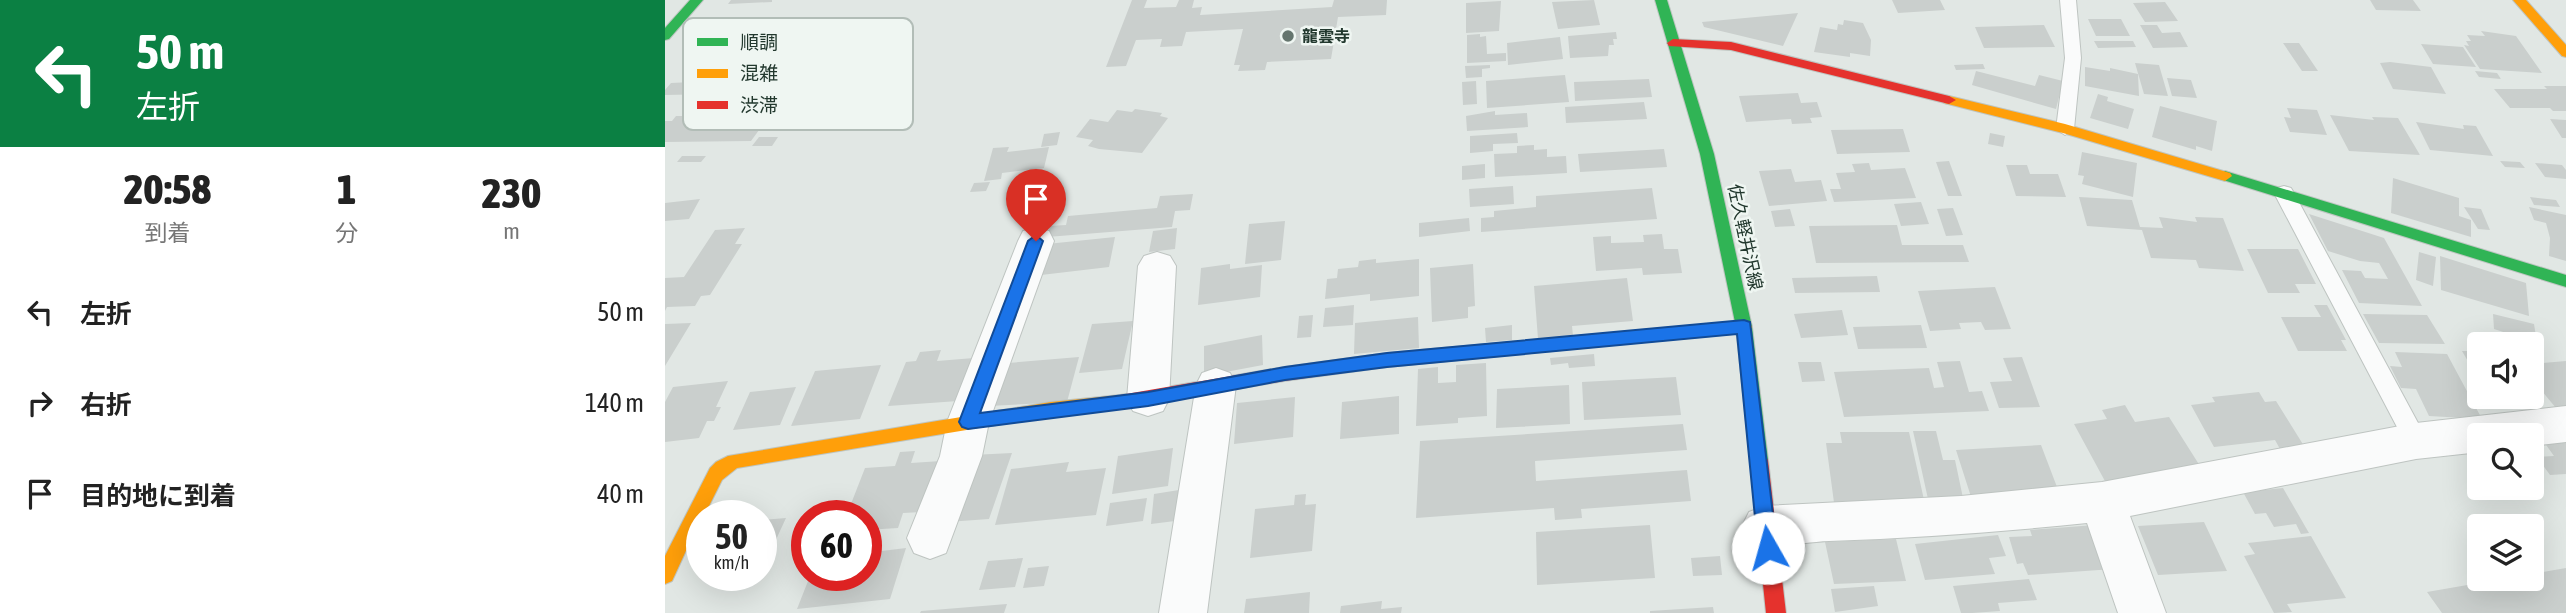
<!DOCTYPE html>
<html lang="ja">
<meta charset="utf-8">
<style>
body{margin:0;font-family:"Asap Condensed","Noto Sans JP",sans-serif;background:#f6f6f6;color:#222;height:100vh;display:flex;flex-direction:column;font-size:26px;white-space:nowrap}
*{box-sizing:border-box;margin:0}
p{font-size:23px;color:#767676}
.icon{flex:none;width:38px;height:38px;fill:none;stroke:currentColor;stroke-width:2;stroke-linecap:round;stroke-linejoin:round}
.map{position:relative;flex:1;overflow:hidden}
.side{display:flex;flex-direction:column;background:#fff;width:665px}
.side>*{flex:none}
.guide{background:#0b8043;color:#fff;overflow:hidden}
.controls{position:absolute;left:1802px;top:332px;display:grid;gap:14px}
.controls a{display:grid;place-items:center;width:77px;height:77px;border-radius:7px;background:#fff;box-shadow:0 7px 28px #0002;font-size:35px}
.speed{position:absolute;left:21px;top:500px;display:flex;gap:14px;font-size:35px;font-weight:700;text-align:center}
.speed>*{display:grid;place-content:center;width:91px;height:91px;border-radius:50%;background:#fff;box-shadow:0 7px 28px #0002;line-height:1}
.speed small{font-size:18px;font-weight:400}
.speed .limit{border:10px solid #d22;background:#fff;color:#111}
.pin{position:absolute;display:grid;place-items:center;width:60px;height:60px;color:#fff;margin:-72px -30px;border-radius:50% 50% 50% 0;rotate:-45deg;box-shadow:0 0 7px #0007}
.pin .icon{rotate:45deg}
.me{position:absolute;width:77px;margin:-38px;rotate:353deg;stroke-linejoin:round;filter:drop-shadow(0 0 5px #0008)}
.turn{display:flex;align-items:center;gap:24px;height:147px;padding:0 21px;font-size:32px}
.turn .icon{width:91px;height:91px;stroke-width:2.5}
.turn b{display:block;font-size:49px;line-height:60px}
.eta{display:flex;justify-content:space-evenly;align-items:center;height:119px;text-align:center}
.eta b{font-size:42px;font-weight:800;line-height:49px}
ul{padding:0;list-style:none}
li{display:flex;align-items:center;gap:21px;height:91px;padding:0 21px}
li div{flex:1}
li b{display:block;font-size:26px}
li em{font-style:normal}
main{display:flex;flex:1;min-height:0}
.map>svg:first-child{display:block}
.building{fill:#cacfcd}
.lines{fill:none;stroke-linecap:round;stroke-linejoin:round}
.lane-casing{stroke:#bec4c1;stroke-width:2}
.street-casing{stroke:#bec4c1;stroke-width:2}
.fast-casing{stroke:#bec5c1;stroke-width:2}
.slow-casing{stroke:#bec5c1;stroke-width:2}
.jam-casing{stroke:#bec5c1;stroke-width:2}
.lane{fill:#fafbfb;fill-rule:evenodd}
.street{fill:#fafbfb;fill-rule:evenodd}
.fast{fill:#30b455;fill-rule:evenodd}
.slow{fill:#ff9f0a;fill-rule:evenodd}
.jam{fill:#e5322d;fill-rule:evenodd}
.route{fill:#1a73e8;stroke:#114b97;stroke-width:2}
.poi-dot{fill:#65756e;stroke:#eff6f2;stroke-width:2.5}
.labels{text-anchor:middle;stroke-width:5;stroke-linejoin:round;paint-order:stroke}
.far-poi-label{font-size:16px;font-weight:bold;fill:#22382e;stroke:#eff6f2;text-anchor:start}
.street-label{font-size:18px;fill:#22382e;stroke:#eff6f2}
.key{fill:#eff6f2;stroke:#b2bdb7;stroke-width:2}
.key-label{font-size:19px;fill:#22382e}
</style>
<main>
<section class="side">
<div class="guide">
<div class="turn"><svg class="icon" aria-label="left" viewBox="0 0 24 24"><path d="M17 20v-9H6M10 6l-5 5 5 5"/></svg><div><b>50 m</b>左折</div></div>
</div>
<div class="eta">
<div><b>20:58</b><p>到着</p></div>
<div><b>1</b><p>分</p></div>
<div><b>230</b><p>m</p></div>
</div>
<ul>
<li><svg class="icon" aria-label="left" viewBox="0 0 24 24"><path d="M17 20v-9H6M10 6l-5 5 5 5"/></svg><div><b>左折</b></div><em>50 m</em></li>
<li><svg class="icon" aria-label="right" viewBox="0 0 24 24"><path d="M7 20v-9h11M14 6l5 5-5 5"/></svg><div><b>右折</b></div><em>140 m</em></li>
<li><svg class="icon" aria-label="arrive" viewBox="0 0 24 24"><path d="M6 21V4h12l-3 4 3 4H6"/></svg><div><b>目的地に到着</b></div><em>40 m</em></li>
</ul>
</section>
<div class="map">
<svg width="1901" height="613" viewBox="0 0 1901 613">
<rect width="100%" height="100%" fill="#e1e7e4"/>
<path class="building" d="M66 0H107V2L63 4Z
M467 0H482L479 8 511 7 514 0H529L527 8 537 7 535 15 667 7 669 0H722L721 15 673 17 666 59 602 62 600 70 573 71 575 65H569L578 29 521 32 517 46 495 47 497 39 471 40 461 66 441 67Z
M929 0 935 25 893 29 887 2Z
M1227 0H1275L1280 10 1233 13Z
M1705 0H1748L1756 11 1711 10Z
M836 1 834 31 801 33V3Z
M1500 2 1513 21 1480 22 1468 3Z
M1133 13 1118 46 1039 27 1037 22Z
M1423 19H1456L1465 36H1431Z
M1179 20 1198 23 1206 40 1205 56 1185 53V57L1149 52 1155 27 1172 30 1173 24 1178 25Z
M1379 25 1390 47 1319 48 1310 27Z
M1475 25H1492L1497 33 1515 32 1523 47 1488 48Z
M1816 31 1851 36 1877 73 1815 69 1799 45 1804 46 1801 41H1806L1802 35 1820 36Z
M951 32 952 39H948L949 45H944L943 56 905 58 903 36Z
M815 34V37L821 36 822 54 841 53V61L802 63V35Z
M895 37 898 59 843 65 842 43Z
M1429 41H1468L1471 47 1433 48Z
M1618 43H1634L1653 71H1637Z
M1756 44 1798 47 1811 67 1768 64Z
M1725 62 1766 67 1781 94 1728 89 1715 63Z
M1470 63 1494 65 1503 96 1479 94Z
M1318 64 1320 69 1291 70 1289 65Z
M825 65V68L817 69V77L801 78 800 66Z
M1420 67 1445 71V68L1473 74 1474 96 1420 86Z
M1311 71 1370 86 1374 75 1398 81 1391 109 1307 85Z
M1810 71 1832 73 1836 79 1814 77Z
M80 74 77 78H87L86 81 114 80 104 93 0 95V90L6 83 27 82 33 75Z
M900 75 904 102 822 108 821 81Z
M1502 78 1526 80 1532 98 1507 96Z
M984 79 987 97 910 101 909 82Z
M811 81 812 104 798 105 797 82Z
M1879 86H1901V111H1888L1885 108H1845L1829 89H1882Z
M1133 93 1136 103 1152 102 1157 117 1145 118 1147 123 1127 124 1126 119 1081 122 1074 96Z
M1433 94 1443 97 1442 101 1469 109 1463 129 1425 118Z
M979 102 982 119 901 123 900 107Z
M1495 106 1552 121 1547 151 1531 146V150L1487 137Z
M1622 108 1652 110 1662 135 1625 132 1619 117 1626 118Z
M470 109 497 113 495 116 503 118 477 153 434 149 423 146 428 140 411 137 425 119 443 122 452 110 467 112Z
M830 111V115L862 113 863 127 802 131 801 116Z
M105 115 86 141 0 142V121H7L11 116H57L53 121H72L76 116Z
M1665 115 1709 120 1707 117 1733 118 1755 155 1684 151Z
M1885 119 1901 120V138H1897Z
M1751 122 1799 129 1798 125 1811 126 1828 156 1765 150Z
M1238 129 1245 152 1172 154 1166 130Z
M395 132 392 145 376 147 379 134Z
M852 133 853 143 828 144V151L805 153V136Z
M1325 133 1340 136 1338 147 1323 144Z
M94 137H113L107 146H87Z
M869 145V150L882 149V157L901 156 902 173 830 177 829 154 852 153V146Z
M344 147 342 152 384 147 379 168 337 173 336 179 319 181 328 148Z
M999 149 1002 167 915 172 913 154Z
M1417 152 1472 163 1468 197 1417 184 1419 176 1413 175Z
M17 156H41L36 162H12Z
M1284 161 1297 196H1283L1271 162Z
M1835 161 1855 162 1860 168 1840 167Z
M1204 163 1206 170 1240 168 1251 198 1169 202 1165 189H1176L1171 173 1190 172 1187 164Z
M1870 163 1897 165 1901 170V179L1880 177Z
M820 164V178L797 180V166Z
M1341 165H1362L1365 174H1393L1401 197 1351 196Z
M1126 169 1130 182 1156 180 1162 201 1104 206 1094 171Z
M1728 178 1794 198V216L1806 220V237L1726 213Z
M325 182 321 191 305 192 309 183Z
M848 186 849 204 805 207 804 189Z
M987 188 992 219 816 232V218L829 217V211L871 207V196Z
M528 194 525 210 510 211 507 227 382 237 385 226 401 225 403 216 492 208 495 196Z
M1414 197 1467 200 1475 227 1498 228 1494 217 1532 222 1530 217 1558 218 1579 271 1534 268 1531 260 1486 258 1477 230 1422 226Z
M1865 197 1891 200 1895 207 1869 205Z
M35 199 24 219 0 221V203Z
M1256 202 1264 224 1236 226 1229 204Z
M1799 207 1816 209 1825 230 1813 229Z
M1864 207 1901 215V261L1884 256 1885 238 1881 223 1869 220Z
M1288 208 1298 235 1281 236 1272 209Z
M1125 209 1130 226 1110 227 1106 211Z
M1644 214 1719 238 1757 306 1694 303 1677 270 1696 271 1700 278 1723 279 1714 263 1695 261 1663 251Z
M804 218 805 231 754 237V223Z
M620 221 616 260 580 264 584 224Z
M1232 225 1237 245H1298L1304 262 1151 263 1144 226Z
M80 228 70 244H77L45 295 36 296 30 306 2 307 0 311V278L19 277 50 230Z
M512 228 510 249 484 252 488 231Z
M997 234 999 249H1013L1017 273 978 275 977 268 931 271 928 237 946 236V243L979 242 978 235Z
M450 237 444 267 376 275 382 244Z
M1582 249H1633L1651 284H1630L1635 293H1603Z
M1754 252 1771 257 1768 286 1751 280Z
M1775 256 1861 283 1864 316 1776 290Z
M711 259V263L754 259V296L705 301V294L660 299 662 279 672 278 673 269 693 267 694 261Z
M565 264V269L597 265 595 297 533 305 536 268Z
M808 264 810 306 803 307V318L767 322 765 268Z
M1212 276 1215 292 1130 293 1127 278Z
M962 278 968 321 907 326 908 336 873 339 869 286Z
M1330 287 1346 329 1320 330 1316 322 1294 323 1296 329 1265 331 1253 291Z
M689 305 688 325 658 327 660 308Z
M1649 305H1662L1681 340H1676L1682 351H1633L1616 317H1656Z
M1177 310 1183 335 1136 338 1129 314Z
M1698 314 1762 315 1780 344 1714 343Z
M1828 314 1869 324 1872 343 1829 329Z
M648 315 646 337 632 338 634 316Z
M753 317 754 348 689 354 690 323Z
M468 321 457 369 414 373 427 324Z
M26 323 0 366V324Z
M847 325V340L821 342 820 328Z
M1256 325 1262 348 1193 349 1188 327Z
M597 335 598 365 539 376V346Z
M276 350 272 361 309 358 293 401 223 406 241 362 251 361 255 352Z
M1797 351H1815V382Z
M1730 352 1782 354 1817 419 1764 416 1751 389 1736 388 1725 366 1737 367Z
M929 354 930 366 904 368 903 363 886 365 885 358Z
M414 357 402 402 324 406 343 363Z
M1357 357 1375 407 1334 408 1325 382 1347 381 1338 358Z
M1295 361 1304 392 1317 391 1324 411 1179 417 1169 372 1264 368 1269 388 1279 387 1272 362Z
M1901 361V407L1891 408 1867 379V364Z
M1133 362H1156L1160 381 1137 382Z
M821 363 822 416 793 418V423L751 426 753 369 773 367V383L791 382V365Z
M216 365 195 419 126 426 150 371Z
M1011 377 1016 415 919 420 917 382Z
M63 381 51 407H56L49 421H42L34 438 0 442V402L8 387Z
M904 385 905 424 831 428 832 389Z
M131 387 115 425 68 430 85 392Z
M1594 392 1600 402 1611 401 1639 446 1615 449 1610 440 1549 447 1526 405 1550 402 1547 397Z
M734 396V434L675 439 677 402Z
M630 397 628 437 569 444 572 403Z
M1460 405 1470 422 1504 417 1535 466 1441 483 1409 424 1442 419 1437 410Z
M1018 424 1022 450 870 461 871 481 1022 470 1026 501 916 509 917 518 890 520 889 508 751 518 755 441Z
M1248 431H1271L1278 460H1290L1298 498 1263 499Z
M1175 432H1244L1261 509 1170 510 1161 443H1177Z
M1901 441V474L1885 475 1872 457 1889 456 1879 442Z
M1376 445 1392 487 1308 503 1291 450Z
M508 448 503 486 447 494 453 456Z
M250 451 246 463 276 461 257 512 238 513 233 528 201 530V516H164L167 510 184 509 200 468 230 466 235 452Z
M347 453 324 519 282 522 307 455Z
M404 462 401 472 441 468 431 515 330 525 346 469Z
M1618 488 1644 533 1636 534 1631 524 1609 527 1601 513 1590 514 1578 492Z
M514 490 510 521 486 524 489 494Z
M641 494 640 505 651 504 647 551 585 558 590 509 629 505 630 495Z
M482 498 478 521 441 526 445 503Z
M121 518 103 557 96 558V520Z
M1539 522 1562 571 1493 575 1473 526Z
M985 525 990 578 872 585 871 532Z
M1430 525 1448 569 1363 575 1358 563 1352 564 1344 537 1367 536 1365 530Z
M1333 535 1341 556 1324 558 1330 574 1260 580 1250 544Z
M1646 536 1681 598 1622 604 1627 612 1609 613 1579 556 1590 554 1583 543Z
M1231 539 1241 581 1169 584 1160 542Z
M241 548 225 599 132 609 145 576H201V553Z
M1055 556 1057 575 1028 576 1026 558Z
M358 558 350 587 314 590 323 561Z
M384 566 379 586 358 588 363 568Z
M1901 568V613H1777L1762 592 1837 579H1867V574Z
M1364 579 1372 600 1333 603 1335 611 1307 613H1296L1288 586Z
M1209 586 1213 606 1170 612 1166 589Z
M645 592 644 613H579L581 599Z
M717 601 716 609 737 607 736 613H675L676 606Z
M342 604 339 613H255L256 611Z
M1048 607 1049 613H985V611Z"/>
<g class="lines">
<defs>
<path id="lane" d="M1395 0H1411L1416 58 1409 129 1400 135 1391 129 1400 58Z
M1619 186 1626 188 1629 193 1759 434 1763 441 1759 448 1751 451 1743 448 1609 193 1612 188Z"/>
<path id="street" d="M371 228 384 231 389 241 324 422 317 456 281 553 265 559 249 553 242 538 275 456 282 422 353 241 358 231Z
M492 252 505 256 511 266 504 399 498 411 483 416 468 411 462 399 473 266 479 256Z
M551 368 565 373 571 385 542 613H494L531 385 537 373Z
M1901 406V442L1867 446V436H1815V452L1751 459 1465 516 1501 613H1453L1422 523C1336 532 1250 538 1164 541 1137 542 1109 550 1084 540L1077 526 1084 512 1100 506 1296 496 1437 482 1751 423Z"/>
<path id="fast" d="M25 0H38L4 39 0 40V28Z
M990 0H1002L1049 154 1087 327 1103 460 1100 465 1094 468 1088 465 1085 460 1071 327 1035 154Z
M1560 171 1901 275V287L1555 179 1553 176Z"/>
<path id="slow" d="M1848 0H1861L1901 45V57L1897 56Z
M1284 96 1400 124 1565 173 1567 176 1560 181 1398 133 1279 103V97Z
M1079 321 1085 323 1087 327 1085 331 1079 333 968 343 962 342 960 337 962 332 968 331Z
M455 395 461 397 463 402 461 407 455 409 386 416 72 468 57 480 39 516H37L7 581 0 584V556L45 468 51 462 63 456 386 402Z"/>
<path id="jam" d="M1008 39 1066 42 1284 96 1291 100 1284 104 1066 50 1004 46 1002 43Z
M968 331 974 332 976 337 974 342 968 343 722 367 619 381 455 409 449 407 447 402 449 397 455 395 619 367 722 353Z
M1094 452 1100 455 1103 460 1121 613H1101L1085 460 1088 455Z"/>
</defs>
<use href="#lane" class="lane-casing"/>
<use href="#street" class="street-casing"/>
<use href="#fast" class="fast-casing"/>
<use href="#slow" class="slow-casing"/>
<use href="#jam" class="jam-casing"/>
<use href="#lane" class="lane"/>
<use href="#street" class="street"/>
<use href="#fast" class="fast"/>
<use href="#slow" class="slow"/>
<use href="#jam" class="jam"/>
</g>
<path class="route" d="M371 235 378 241 315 413 483 392 620 367 722 353 1079 320 1085 322 1112 548 1110 554 1103 557 1096 554 1093 548 1072 334 722 367 620 380 483 406 303 429 297 427 294 422 363 241Z"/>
<circle class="poi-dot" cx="623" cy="36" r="7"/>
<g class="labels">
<g class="far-poi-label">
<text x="637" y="42">龍雲寺</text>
</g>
<g class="street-label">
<text transform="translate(1080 237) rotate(78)" y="6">佐久軽井沢線</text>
</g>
</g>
<rect x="18" y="18" width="230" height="112" rx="10" class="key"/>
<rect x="32" y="38" width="31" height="8" fill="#30b455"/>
<rect x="32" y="69" width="31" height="9" fill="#ff9f0a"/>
<rect x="32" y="101" width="31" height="8" fill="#e5322d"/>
<g class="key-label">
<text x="75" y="49">順調</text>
<text x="75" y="80">混雑</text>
<text x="75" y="112">渋滞</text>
</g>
</svg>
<div class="controls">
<a><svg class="icon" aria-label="sound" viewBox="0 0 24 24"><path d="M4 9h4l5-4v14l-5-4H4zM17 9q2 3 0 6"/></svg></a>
<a><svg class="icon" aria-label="search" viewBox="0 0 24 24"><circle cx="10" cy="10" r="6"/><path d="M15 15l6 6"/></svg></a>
<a><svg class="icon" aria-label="layers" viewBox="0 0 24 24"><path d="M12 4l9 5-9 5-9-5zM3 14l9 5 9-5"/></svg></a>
</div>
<div class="speed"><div>50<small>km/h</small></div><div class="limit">60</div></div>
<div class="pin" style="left:371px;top:241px;background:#d93025"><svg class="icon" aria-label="arrive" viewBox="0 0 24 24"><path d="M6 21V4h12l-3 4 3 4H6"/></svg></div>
<svg class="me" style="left:1103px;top:548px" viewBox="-20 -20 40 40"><circle r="19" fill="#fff"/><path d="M0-13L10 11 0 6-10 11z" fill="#1a73e8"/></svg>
</div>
</main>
